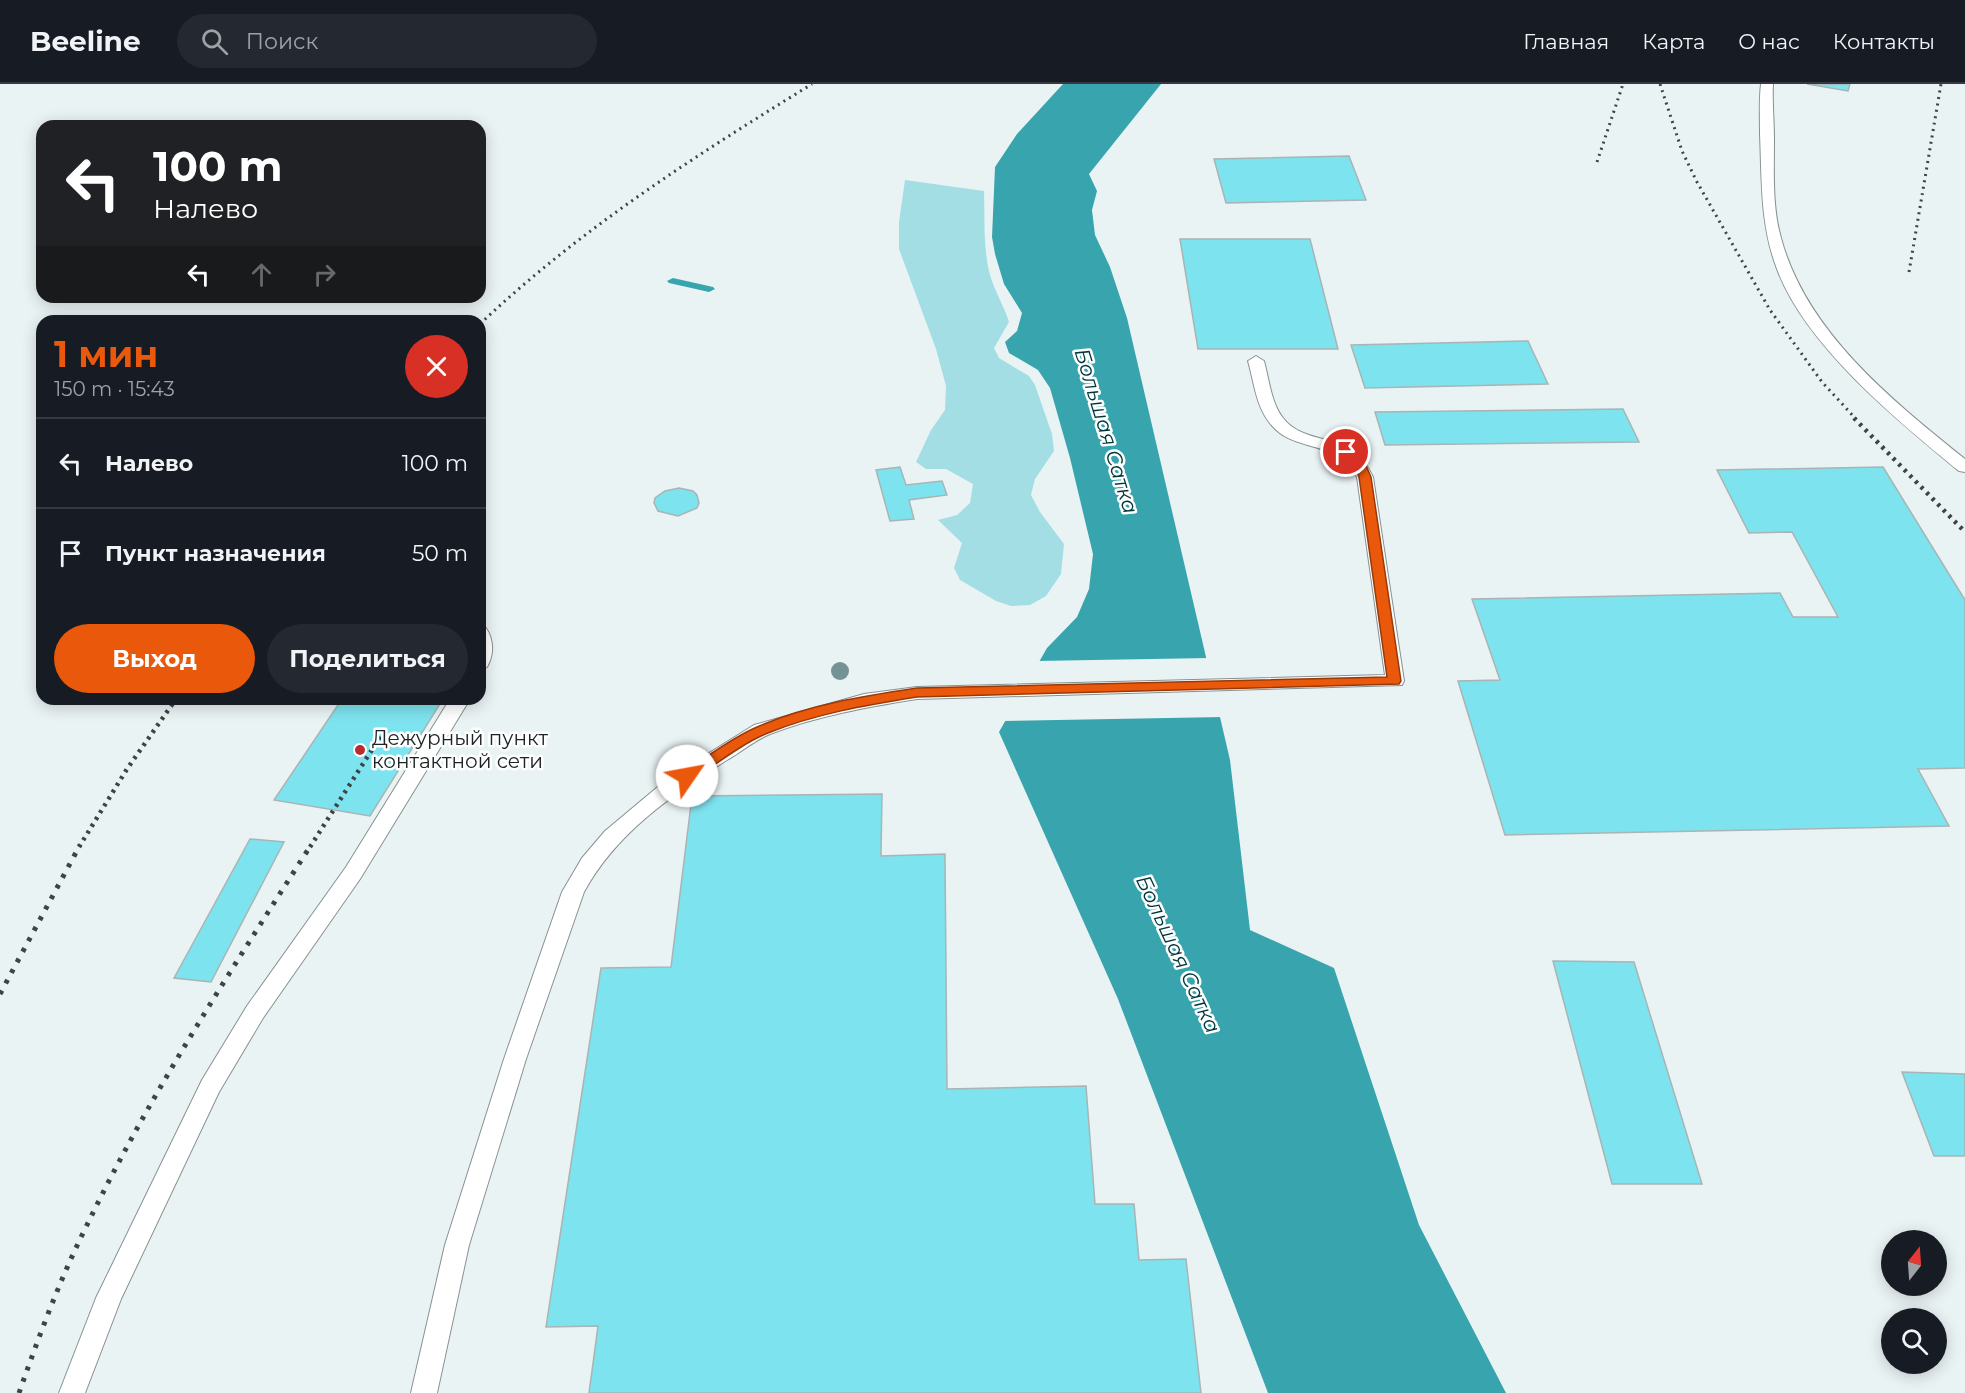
<!DOCTYPE html>
<html lang="ru">
<meta charset="utf-8">
<style>
body{margin:0;font-family:Montserrat,sans-serif;background:#242831;color:#f1f3f6;height:100vh;display:flex;flex-direction:column;font-size:22px;white-space:nowrap}
*{box-sizing:border-box;margin:0}
p{font-size:20px;color:#9ea1a6}
.icon{flex:none;width:33px;height:33px;fill:none;stroke:currentColor;stroke-width:2;stroke-linecap:round;stroke-linejoin:round}
.map{position:relative;flex:1;overflow:hidden}
.side{position:absolute;left:36px;top:231px;width:450px;height:390px;display:flex;flex-direction:column;background:#171b24;border-radius:18px;box-shadow:0 3px 15px #0003}
.side>*{flex:none}
.banner{position:absolute;left:36px;top:36px;width:450px;height:183px;border-radius:18px;box-shadow:0 3px 15px #0003;background:#202124;color:#fff;overflow:hidden}
.needle{width:39px;rotate:17deg}
.buttons{position:absolute;left:1881px;top:1146px;display:grid;gap:12px}
.buttons a{display:grid;place-items:center;width:66px;height:66px;border-radius:50%;background:#171b24;box-shadow:0 3px 15px #0003;font-size:30px}
.pin{position:absolute;display:grid;place-items:center;width:51px;height:51px;color:#fff;margin:-26px;border:3px solid #fff;border-radius:50%;box-shadow:0 2px 6px #0007}
.me{position:absolute;width:66px;margin:-33px;rotate:57deg;stroke-linejoin:round;filter:drop-shadow(0 0 4px #0008)}
.turn{display:flex;align-items:center;gap:21px;height:126px;padding:0 18px;font-size:27px}
.turn .icon{width:78px;height:78px;stroke-width:2.5}
.turn b{display:block;font-size:42px;line-height:51px}
.lanes{display:flex;align-items:center;height:57px;padding:0 18px;background:#0003;justify-content:center;gap:30px;direction:ltr}
.lanes .off{opacity:.35}
.round{display:grid;place-items:center;flex:none;width:63px;height:63px;border-radius:32px;background:#242831}
.summary{display:flex;align-items:center;justify-content:space-between;height:102px;padding:0 18px}
h1{font-size:36px;font-weight:700;line-height:45px;color:#ea580c}
.cta{display:flex;gap:12px;margin-top:auto;padding:12px 18px}
.cta a{flex:1;height:69px;border-radius:36px;background:#ea580c;color:#fff;font-size:24px;font-weight:700;line-height:69px;text-align:center}
.cta a+a{background:#242831;color:#f1f3f6}
ul{padding:0;list-style:none}
li{display:flex;align-items:center;gap:18px;height:90px;padding:0 18px;border-top:2px solid #363941}
li div{flex:1}
li b{display:block;font-size:22px}
li em{font-style:normal}
header{display:flex;align-items:center;gap:36px;box-sizing:border-box;height:84px;padding:0 30px;background:#171b24;border-bottom:2px solid #363941}
header strong{font-size:28px}
nav{display:flex;gap:33px;margin-inline-start:auto;font-size:21px}
.search{width:420px;height:54px;background:#242831;display:flex;align-items:center;gap:15px;box-sizing:border-box;padding:0 21px;border-radius:33px;color:#9ea1a6;font-size:22px}
.map>svg:first-child{display:block}
.green{fill:#a3dee4}
.water{fill:#38a4ae}
.pier{fill:#eaf3f4}
.lines{fill:none;stroke-linecap:round;stroke-linejoin:round}
.stream{fill:#38a4ae;fill-rule:evenodd}
.building{fill:#7de3ee;stroke:#aab4b4;stroke-width:1.5}
.service-casing{stroke:#889192;stroke-width:2}
.service{fill:#fff;fill-rule:evenodd}
.rail-far2{stroke:#3f4344;stroke-width:3;stroke-dasharray:2 4.5;stroke-linecap:butt}
.rail-far1{stroke:#3f4344;stroke-width:4.5;stroke-dasharray:3 5;stroke-linecap:butt}
.rail{stroke:#3f4344;stroke-width:5;stroke-dasharray:4 8;stroke-linecap:butt}
.tree{fill:#739294}
.route{fill:#ea580c;stroke:#983908;stroke-width:1.5}
.poi-dot{fill:#ba2a31;stroke:#fdffff;stroke-width:2}
.labels{text-anchor:middle;stroke-width:5;stroke-linejoin:round;paint-order:stroke}
.poi-label{font-size:20px;fill:#202324;stroke:#fdffff;text-anchor:start}
.water-label{font-size:21px;font-style:italic;fill:#003438;stroke:#fdffff}
</style>
<header>
<strong>Beeline</strong>
<div class="search"><svg class="icon" aria-label="search" viewBox="0 0 24 24"><circle cx="10" cy="10" r="6"/><path d="M15 15l6 6"/></svg>Поиск</div>
<nav><a>Главная</a><a>Карта</a><a>О нас</a><a>Контакты</a></nav>
</header>
<div class="map">
<svg width="1965" height="1309" viewBox="0 0 1965 1309">
<rect width="100%" height="100%" fill="#eaf3f4"/>
<path class="green" d="M905 96 984 107C985 134 983 165 990 191 995 208 1004 222 1009 238L994 264 999 274 1029 292 1035 301 1052 350 1054 367 1035 395 1031 411 1040 428 1064 460 1061 490 1046 512 1030 521 1011 522 996 517 960 496 954 484 962 459 938 436 957 431 970 419 973 400 946 385H926L916 378 931 346 945 326 946 302 936 265 899 165V138Z"/>
<path class="water" d="M1063 0H1161L1089 90 1097 107 1092 126 1095 151 1110 183 1127 234 1230 676 1250 846 1334 884 1419 1141 1506 1309H1268L1118 915 999 648 1047 564 1077 533 1089 505 1093 470 1070 374 1050 304 1038 286 1009 269 1005 258 1017 247 1022 229 1004 200 995 170 992 153 995 83 1017 50Z"/>
<path class="pier" d="M1209 574 1223 633 1002 637 1036 577Z"/>
<g class="lines">
<path class="stream" d="M673 194 713 203 715 205 709 208 669 199 667 197Z"/>
</g>
<path class="building" d="M1807 0H1850L1848 7Z
M1349 72 1366 116 1226 119 1214 75Z
M1180 155H1310L1338 265H1198Z
M1528 257 1548 300 1365 304 1351 261Z
M1623 325 1639 358 1385 361 1375 328Z
M900 383 906 401 942 397 947 411 909 416 914 435 890 437 876 386Z
M1883 383 1965 516V684L1918 685 1949 742 1505 751 1458 597 1500 596 1472 515 1780 509 1793 533H1838L1792 448 1749 449 1717 386Z
M679 404 693 407 697 411 699 419 697 424 678 432 658 427 654 419 655 414 665 407Z
M342 615H443L370 732 274 716Z
M882 710 881 772 945 770 947 1005 1086 1002 1095 1120H1134L1139 1176 1186 1175 1201 1309H589L598 1242 546 1243 601 884 671 883 692 712Z
M250 755 284 758 211 898 174 894Z
M1553 877 1634 878 1702 1100H1612Z
M1902 988 1965 990V1072H1934Z"/>
<g class="lines">
<defs>
<path id="service" d="M1761 0H1773C1772 18 1774 36 1774 55 1774 88 1772 122 1781 154 1806 248 1893 317 1965 375V388L1959 387C1898 337 1805 261 1777 185 1760 140 1762 97 1760 50 1760 33 1759 17 1761 0Z
M1256 272 1264 277C1269 295 1271 319 1283 334 1301 357 1332 352 1354 367 1363 374 1368 383 1373 393L1404 597 1402 601 917 615C867 623 817 632 770 650 755 656 741 668 727 676 672 711 616 749 584 808L526 975 469 1161 437 1309H411L445 1161 504 975 562 808 582 774 605 747 666 696 754 641 864 610 917 603 1385 591 1357 393C1336 353 1293 371 1269 338 1256 321 1254 298 1248 277Z
M480 542 486 544C494 556 494 571 487 583L480 585Z
M450 615H470L360 795 263 934 219 1008 121 1215 85 1309H59L96 1214 202 996 247 922 346 783Z"/>
</defs>
<use href="#service" class="service-casing"/>
<use href="#service" class="service"/>
<path class="rail-far2" d="M1660 0 1682 67 1697 98 1770 226 1822 298 1856 335
M1597 78 1623 0
M1909 188 1941 0
M480 240C580 145 695 72 812 0"/>
<path class="rail-far1" d="M1854 334 1965 448
M79 763 127 685 176 615
M310 763 382 650"/>
<path class="rail" d="M0 910 80 761
M19 1309C39 1252 60 1195 87 1141 151 1008 232 885 311 761"/>
</g>
<circle class="tree" cx="840" cy="587" r="9"/>
<path class="route" d="M1346 364 1364 377 1371 393 1401 597 1399 600 917 613C866 621 815 630 768 649 743 659 715 681 692 696H682L680 692 682 689C706 674 731 654 757 643 807 621 863 612 917 604L1387 593 1359 393 1354 380 1341 368Z"/>
<circle class="poi-dot" cx="360" cy="666" r="6"/>
<g class="labels">
<g class="poi-label">
<text x="372" y="661">Дежурный пункт<tspan x="372" dy="23">контактной сети</tspan></text>
</g>
<g class="water-label">
<text transform="translate(1106 347) rotate(73)" y="7">Большая Сатка</text>
<text transform="translate(1178 870) rotate(65)" y="7">Большая Сатка</text>
</g>
</g>
</svg>
<div class="buttons">
<a><svg class="needle" viewBox="-14 -14 28 28"><path d="M0-13l5 13h-10z" fill="#e53935"/><path d="M0 13l5-13h-10z" fill="#9ea1a6"/></svg></a>
<a><svg class="icon" aria-label="search" viewBox="0 0 24 24"><circle cx="10" cy="10" r="6"/><path d="M15 15l6 6"/></svg></a>
</div>
<div class="pin" style="left:1346px;top:368px;background:#d93025"><svg class="icon" aria-label="arrive" viewBox="0 0 24 24"><path d="M6 21V4h12l-3 4 3 4H6"/></svg></div>
<svg class="me" style="left:687px;top:692px" viewBox="-20 -20 40 40"><circle r="19" fill="#fff"/><path d="M0-13L10 11 0 6-10 11z" fill="#ea580c"/></svg>
<div class="banner">
<div class="turn"><svg class="icon" aria-label="left" viewBox="0 0 24 24"><path d="M17 20v-9H6M10 6l-5 5 5 5"/></svg><div><b>100 m</b>Налево</div></div>
<div class="lanes"><svg class="icon" aria-label="left" viewBox="0 0 24 24"><path d="M17 20v-9H6M10 6l-5 5 5 5"/></svg><svg class="icon off" aria-label="ahead" viewBox="0 0 24 24"><path d="M12 20V5M6 11l6-6 6 6"/></svg><svg class="icon off" aria-label="right" viewBox="0 0 24 24"><path d="M7 20v-9h11M14 6l5 5-5 5"/></svg></div>
</div>
<section class="side">
<div class="summary"><div><h1>1 мин</h1><p>150 m · 15:43</p></div><a class="round" style="background:#d93025;color:#fff"><svg class="icon" aria-label="close" viewBox="0 0 24 24"><path d="M6 6l12 12M18 6L6 18"/></svg></a></div>
<ul>
<li><svg class="icon" aria-label="left" viewBox="0 0 24 24"><path d="M17 20v-9H6M10 6l-5 5 5 5"/></svg><div><b>Налево</b></div><em>100 m</em></li>
<li><svg class="icon" aria-label="arrive" viewBox="0 0 24 24"><path d="M6 21V4h12l-3 4 3 4H6"/></svg><div><b>Пункт назначения</b></div><em>50 m</em></li>
</ul>
<div class="cta"><a>Выход</a><a>Поделиться</a></div>
</section>
</div>
